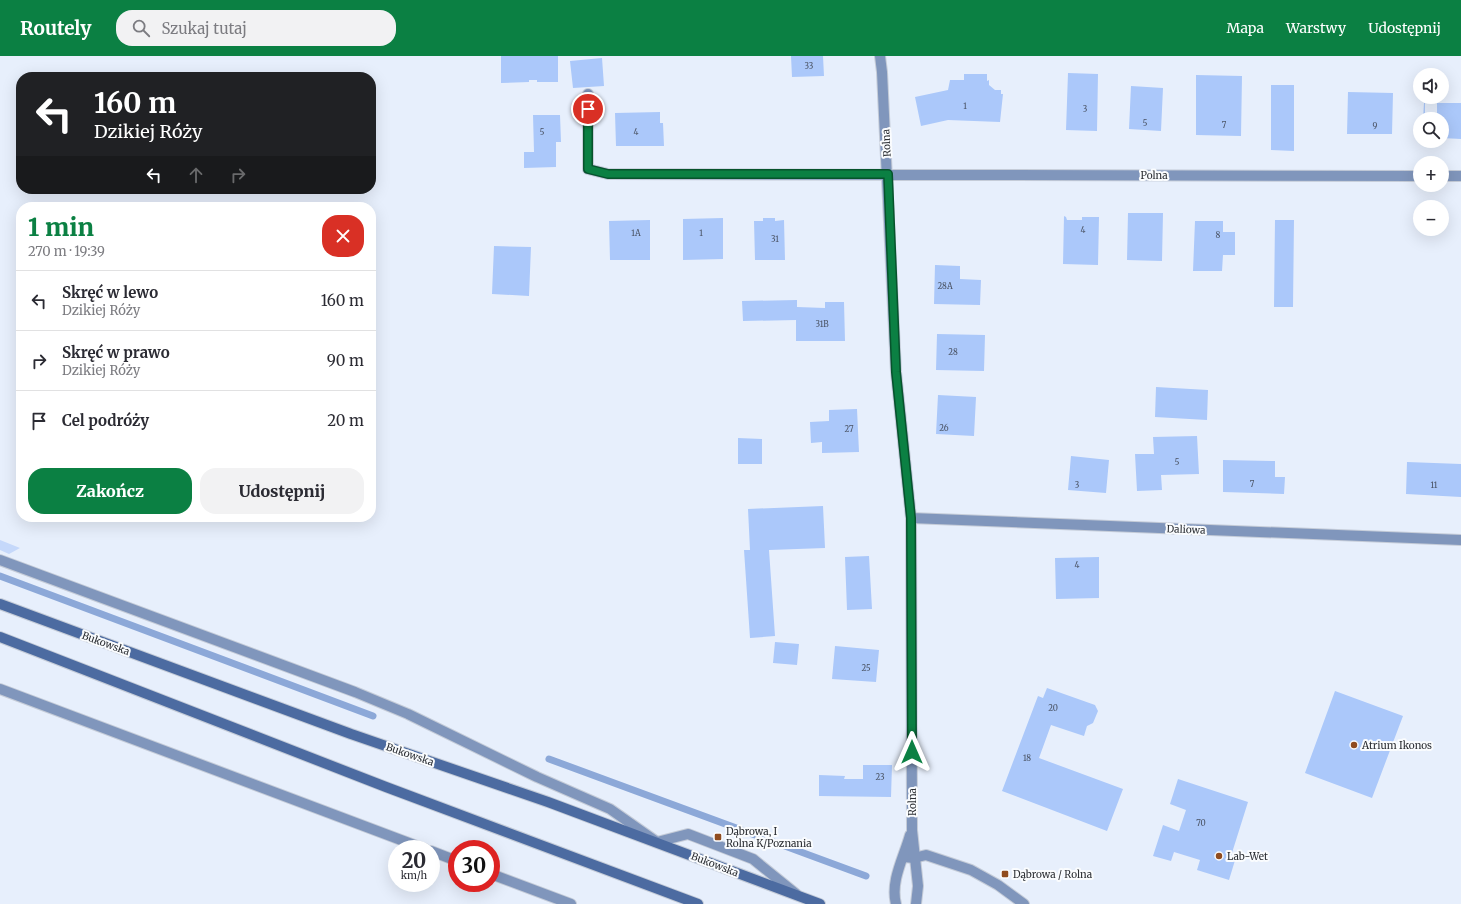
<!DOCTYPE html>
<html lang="pl">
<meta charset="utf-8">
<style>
body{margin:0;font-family:Merriweather,serif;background:#f2f2f3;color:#2b2b33;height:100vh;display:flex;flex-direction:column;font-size:15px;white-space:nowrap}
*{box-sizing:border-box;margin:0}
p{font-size:13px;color:#7c7c81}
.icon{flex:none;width:22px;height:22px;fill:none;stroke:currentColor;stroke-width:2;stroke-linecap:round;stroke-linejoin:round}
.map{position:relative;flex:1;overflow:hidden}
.sheet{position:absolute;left:16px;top:146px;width:360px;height:320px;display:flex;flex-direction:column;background:#fff;border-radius:16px;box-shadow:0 4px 16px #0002}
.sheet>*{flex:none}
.banner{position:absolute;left:16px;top:16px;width:360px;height:122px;border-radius:16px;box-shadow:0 4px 16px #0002;background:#202124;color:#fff;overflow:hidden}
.buttons{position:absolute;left:1413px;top:12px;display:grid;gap:8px}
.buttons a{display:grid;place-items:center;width:36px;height:36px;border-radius:50%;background:#fff;box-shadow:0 4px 16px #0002;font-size:20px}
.speed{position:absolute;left:388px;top:784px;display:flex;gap:8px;font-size:20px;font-weight:700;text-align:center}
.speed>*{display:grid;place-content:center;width:52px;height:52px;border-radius:50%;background:#fff;box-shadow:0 4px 16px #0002;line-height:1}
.speed small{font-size:10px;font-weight:400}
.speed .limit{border:6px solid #d22;background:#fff;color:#111}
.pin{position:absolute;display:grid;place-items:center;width:34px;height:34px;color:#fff;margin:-17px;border:2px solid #fff;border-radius:50%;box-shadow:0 1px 4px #0007}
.me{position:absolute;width:44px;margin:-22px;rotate:0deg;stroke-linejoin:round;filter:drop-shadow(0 0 3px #0008)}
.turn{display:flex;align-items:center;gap:14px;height:84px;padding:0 12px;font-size:18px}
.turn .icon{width:52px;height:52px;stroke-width:2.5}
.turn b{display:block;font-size:28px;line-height:34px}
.lanes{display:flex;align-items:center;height:38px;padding:0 12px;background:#0003;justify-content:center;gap:20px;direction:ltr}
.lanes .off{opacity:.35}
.round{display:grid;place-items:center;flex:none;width:42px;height:42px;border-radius:16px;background:#f2f2f3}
.headline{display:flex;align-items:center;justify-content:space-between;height:68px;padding:0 12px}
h1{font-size:24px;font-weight:800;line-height:30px;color:#0b8043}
.primary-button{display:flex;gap:8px;margin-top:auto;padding:8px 12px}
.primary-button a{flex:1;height:46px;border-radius:16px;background:#0b8043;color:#fff;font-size:16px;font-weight:800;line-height:46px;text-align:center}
.primary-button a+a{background:#f2f2f3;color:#2b2b33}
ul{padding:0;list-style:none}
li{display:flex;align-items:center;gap:12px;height:60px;padding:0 12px;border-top:1px solid #e1e1e2}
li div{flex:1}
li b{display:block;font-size:15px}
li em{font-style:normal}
header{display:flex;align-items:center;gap:24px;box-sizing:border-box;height:56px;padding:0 20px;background:#0b8043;color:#fff}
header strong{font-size:19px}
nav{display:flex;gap:22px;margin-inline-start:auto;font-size:14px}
.search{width:280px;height:36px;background:#f2f2f3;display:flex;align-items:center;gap:10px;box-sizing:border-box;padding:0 14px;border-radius:16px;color:#7c7c81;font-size:15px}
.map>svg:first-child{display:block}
.green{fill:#c5d8fa}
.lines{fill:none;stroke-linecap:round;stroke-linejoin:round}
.stream{stroke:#8ca8d8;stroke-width:7}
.building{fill:#abc8fa}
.lane-casing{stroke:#c5ccd8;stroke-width:12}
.street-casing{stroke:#c5ccd8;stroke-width:12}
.secondary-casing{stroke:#c5ccd8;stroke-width:12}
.lane{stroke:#8096bc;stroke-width:10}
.street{stroke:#8096bc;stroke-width:10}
.secondary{stroke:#4c6ba1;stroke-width:10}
.route-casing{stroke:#07532c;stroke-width:10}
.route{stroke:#0b8043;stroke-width:7}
.poi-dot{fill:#904c1f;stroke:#fafcfe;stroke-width:1.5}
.labels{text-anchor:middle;stroke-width:4;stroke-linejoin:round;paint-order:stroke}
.number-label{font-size:8px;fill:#4b5465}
.street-label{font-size:10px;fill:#2b2e33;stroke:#fafcfe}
.poi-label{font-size:10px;fill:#2b2e33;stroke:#fafcfe;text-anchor:start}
</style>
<header>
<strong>Routely</strong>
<div class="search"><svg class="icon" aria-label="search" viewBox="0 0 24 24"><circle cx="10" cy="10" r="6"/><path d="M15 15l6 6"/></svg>Szukaj tutaj</div>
<nav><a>Mapa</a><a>Warstwy</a><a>Udostępnij</a></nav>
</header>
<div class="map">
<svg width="1461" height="848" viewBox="0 0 1461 848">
<rect width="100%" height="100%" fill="#e7effc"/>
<path class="green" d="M0 484 20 492 9 498 0 494Z"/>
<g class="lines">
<path class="stream" d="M0 520 373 660
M549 703 866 820"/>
</g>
<path class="building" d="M501 0H558V26H537V24H529V26L501 27Z
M791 0H823L824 20 792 21Z
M602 2 604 30 573 32 570 5Z
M1068 17 1098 18 1097 75 1066 74Z
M964 18H987V25L989 24V29L995 34H1001V38H1003L1000 66 948 64 921 70 915 41 948 34 950 24H964Z
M1196 19 1242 20 1241 80 1196 79Z
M1271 29H1294V95L1271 94Z
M1131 30 1163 32 1161 75 1129 73Z
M1348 36 1393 37 1392 78H1347Z
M1424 47H1425V58H1437V47H1461V83L1442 82V63H1423Z
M660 56V67H663L664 90H616L615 57Z
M533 59H560L561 86H556V111L524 112V96H534Z
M1128 157H1163L1162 205 1127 204Z
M1064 160 1066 161 1067 164H1082V161H1099L1098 209 1063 208Z
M723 162V203L683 204V163Z
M763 162H775V165L784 164 785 204H755L754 165H763Z
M650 164V204H610L609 165Z
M1275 164H1294L1293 251H1274Z
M1195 165H1223V176H1235V199H1223L1222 215H1193Z
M494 190 531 191 529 240 492 238Z
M935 209 960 210V223L981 224 980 249 934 248Z
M797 244V251L825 252V246H844L845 285H796V264L743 265 742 245Z
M937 278 985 279 984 315 936 314Z
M1156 331 1208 334 1207 364 1155 361Z
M938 339 976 341 974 380 936 378Z
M857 353 859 396 822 397V386L811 387 810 366 829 365V354Z
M1197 380 1199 418 1161 419 1162 434 1137 435 1135 398H1154L1153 381Z
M738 382 762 383V408H738Z
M1071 400 1109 404 1106 437 1068 434Z
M1223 404 1275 405V421H1285L1284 438 1223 436Z
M1407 406 1461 408V441L1406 438Z
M823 450 825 492 769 494 775 580 750 582 744 494H750L748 453Z
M869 500 872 553 847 554 845 501Z
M1099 501V542L1056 543 1055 502Z
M775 586 799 588 797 609 773 607Z
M835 590 879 594 876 626 832 623Z
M1047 632 1095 649 1098 655 1093 667 1087 670 1084 680 1051 669 1039 702 1123 733 1107 775 1002 735 1038 640 1043 642Z
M1335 635 1403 660 1372 742 1305 717Z
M863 709H892L891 741 819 740V719L845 720 844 723H863Z
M1178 723 1248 746 1231 800 1236 801 1229 824 1197 814 1200 804 1174 796 1171 805 1153 800 1163 769 1179 775 1186 754 1170 748Z"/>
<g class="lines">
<defs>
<path id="lane" d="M0 504 355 636 408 658 537 721 610 753 657 786 688 778 753 803 796 838
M0 633 425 793
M431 795 457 805
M904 801 914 802 926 799 971 814 998 829 1024 848
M491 818 571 848"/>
<path id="street" d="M880 0 882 16 896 316 911 462 912 774 918 830 916 848
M588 38V113L608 118 1420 120
M1442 120H1461
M911 462 1461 484
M896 848C890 825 904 801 910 779"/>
<path id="secondary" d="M0 548 351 678 548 746 820 848
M0 581 386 731 698 848"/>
</defs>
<use href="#lane" class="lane-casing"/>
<use href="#street" class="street-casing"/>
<use href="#secondary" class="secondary-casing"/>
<use href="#lane" class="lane"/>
<use href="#street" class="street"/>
<use href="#secondary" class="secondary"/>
</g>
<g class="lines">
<defs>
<path id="route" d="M588 53V113L608 118H888L896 316 911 462 912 696"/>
</defs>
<use href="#route" class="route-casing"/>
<use href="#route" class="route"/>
</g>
<g class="poi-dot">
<circle cx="1354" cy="689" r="4"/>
<rect x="714" y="777" width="8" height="8" rx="2"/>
<circle cx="1219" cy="800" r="4"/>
<rect x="1001" y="814" width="8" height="8" rx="2"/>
</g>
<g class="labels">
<g class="number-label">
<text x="809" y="13">33</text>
<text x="965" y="53">1</text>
<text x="1085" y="56">3</text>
<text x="1145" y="70">5</text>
<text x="1224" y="72">7</text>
<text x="1375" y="73">9</text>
<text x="542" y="79">5</text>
<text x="636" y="79">4</text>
<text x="1083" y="177">4</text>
<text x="636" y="180">1A</text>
<text x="701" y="180">1</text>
<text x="1218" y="182">8</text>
<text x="775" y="186">31</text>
<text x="945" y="233">28A</text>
<text x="822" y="271">31B</text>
<text x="953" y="299">28</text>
<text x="944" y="375">26</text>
<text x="849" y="376">27</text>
<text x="1177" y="409">5</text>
<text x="1252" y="431">7</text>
<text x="1077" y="432">3</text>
<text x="1434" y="432">11</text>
<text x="1077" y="512">4</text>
<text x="866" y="615">25</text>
<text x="1053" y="655">20</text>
<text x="1027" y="705">18</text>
<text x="880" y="724">23</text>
<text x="1201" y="770">70</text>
</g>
<g class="street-label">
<text transform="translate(886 87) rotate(-93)" y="4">Rolna</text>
<text x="1154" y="123">Polna</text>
<text transform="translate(1186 473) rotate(2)" y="4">Daliowa</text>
<text transform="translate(106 587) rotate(20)" y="4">Bukowska</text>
<text transform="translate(410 698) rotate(19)" y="4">Bukowska</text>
<text transform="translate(912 746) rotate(-90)" y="4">Rolna</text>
<text transform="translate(715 808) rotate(21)" y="4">Bukowska</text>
</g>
<g class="poi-label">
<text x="1362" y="693">Atrium Ikonos</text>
<text x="726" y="779">Dąbrowa, I<tspan x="726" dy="12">Rolna K/Poznania</tspan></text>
<text x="1227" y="804">Lab-Wet</text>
<text x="1013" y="822">Dąbrowa / Rolna</text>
</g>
</g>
</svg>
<div class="buttons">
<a><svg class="icon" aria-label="sound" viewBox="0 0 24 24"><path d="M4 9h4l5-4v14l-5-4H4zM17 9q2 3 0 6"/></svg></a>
<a><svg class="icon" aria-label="search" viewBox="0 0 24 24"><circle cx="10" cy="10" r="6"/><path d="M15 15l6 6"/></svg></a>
<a>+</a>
<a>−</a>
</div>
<div class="speed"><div>20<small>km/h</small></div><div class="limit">30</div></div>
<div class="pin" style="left:588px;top:53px;background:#d93025"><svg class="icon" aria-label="arrive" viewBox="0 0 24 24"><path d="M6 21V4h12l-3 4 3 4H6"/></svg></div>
<svg class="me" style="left:912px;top:696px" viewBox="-20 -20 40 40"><path d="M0-17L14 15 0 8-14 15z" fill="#0b8043" stroke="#fff" stroke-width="4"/></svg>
<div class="banner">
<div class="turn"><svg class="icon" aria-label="left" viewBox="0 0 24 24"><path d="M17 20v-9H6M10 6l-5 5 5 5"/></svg><div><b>160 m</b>Dzikiej Róży</div></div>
<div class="lanes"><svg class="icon" aria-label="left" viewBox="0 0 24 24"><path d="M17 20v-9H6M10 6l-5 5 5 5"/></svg><svg class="icon off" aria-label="ahead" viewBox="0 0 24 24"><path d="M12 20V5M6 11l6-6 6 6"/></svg><svg class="icon off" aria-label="right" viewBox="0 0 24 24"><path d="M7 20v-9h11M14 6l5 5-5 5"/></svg></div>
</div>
<section class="sheet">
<div class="headline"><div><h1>1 min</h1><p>270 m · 19:39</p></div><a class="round" style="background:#d93025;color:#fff"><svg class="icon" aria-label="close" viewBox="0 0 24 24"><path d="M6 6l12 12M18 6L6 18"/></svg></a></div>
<ul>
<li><svg class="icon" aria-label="left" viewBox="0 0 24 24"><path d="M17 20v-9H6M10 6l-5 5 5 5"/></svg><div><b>Skręć w lewo</b><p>Dzikiej Róży</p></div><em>160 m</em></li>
<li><svg class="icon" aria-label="right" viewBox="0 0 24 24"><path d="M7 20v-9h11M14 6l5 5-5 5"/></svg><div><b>Skręć w prawo</b><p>Dzikiej Róży</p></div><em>90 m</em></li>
<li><svg class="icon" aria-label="arrive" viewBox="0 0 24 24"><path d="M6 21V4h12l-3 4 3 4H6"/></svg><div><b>Cel podróży</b></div><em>20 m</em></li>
</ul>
<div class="primary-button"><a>Zakończ</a><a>Udostępnij</a></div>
</section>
</div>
